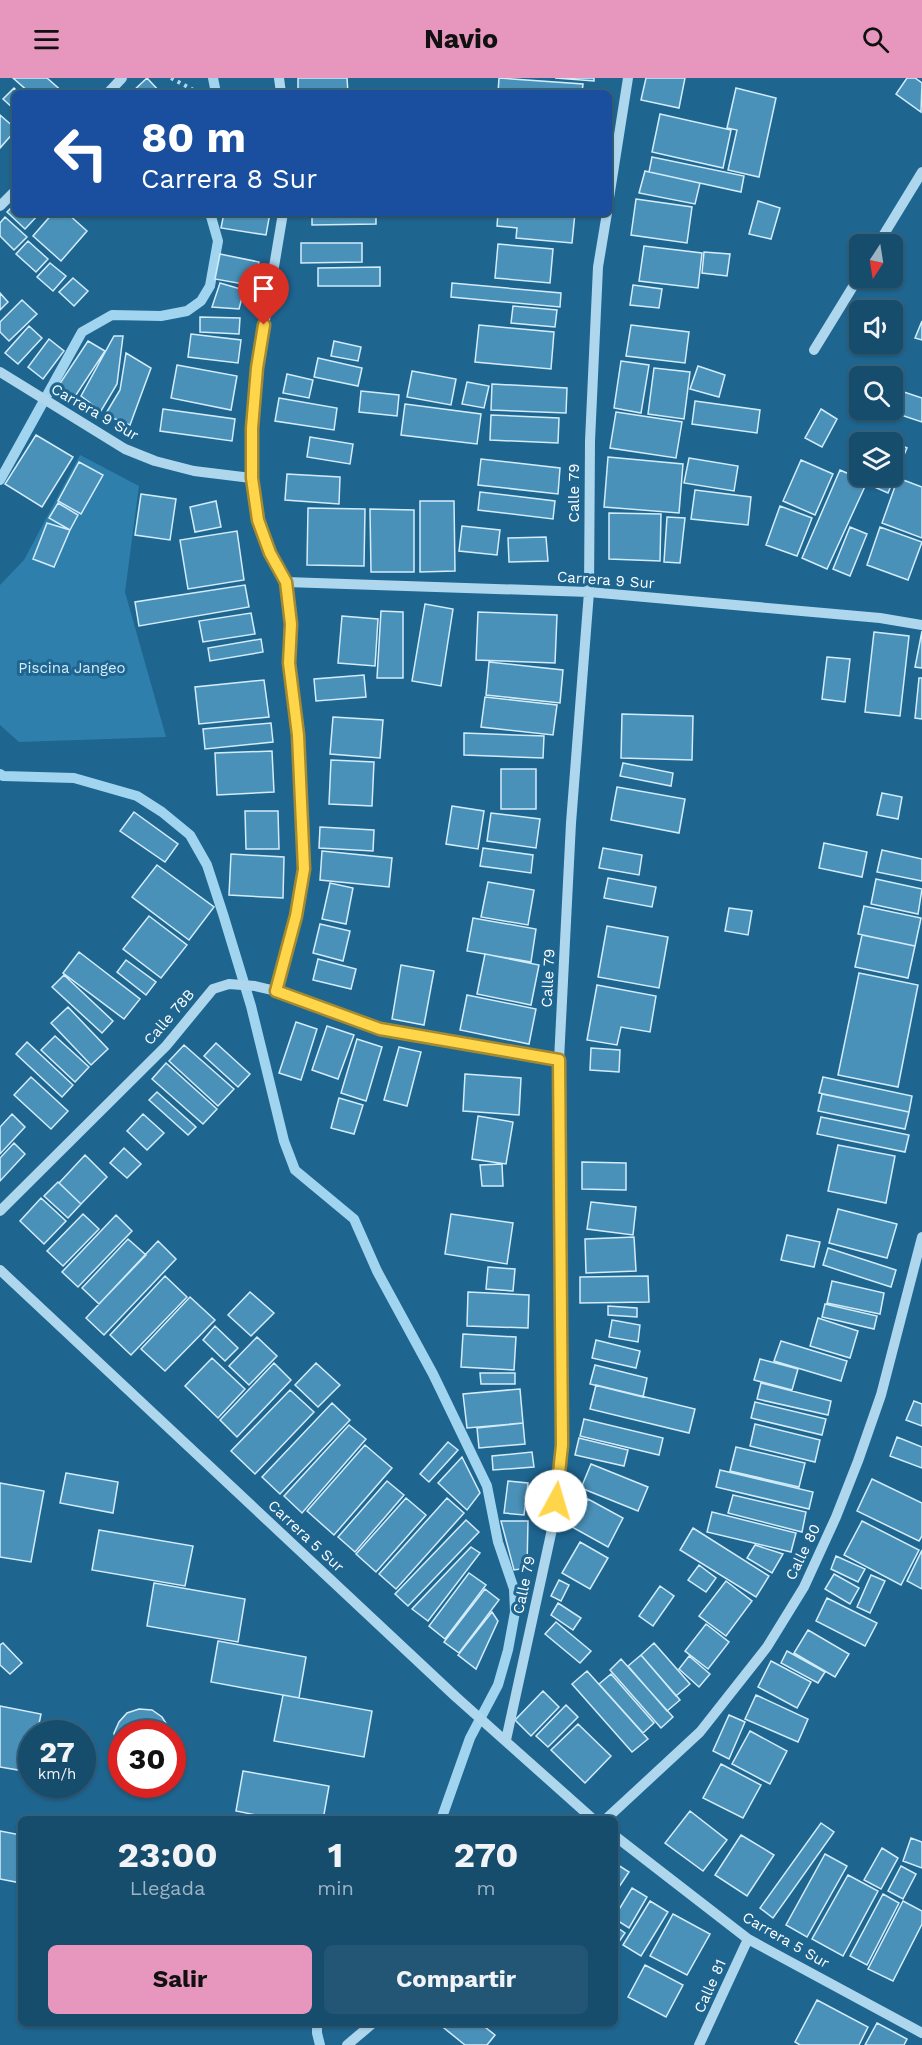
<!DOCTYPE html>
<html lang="es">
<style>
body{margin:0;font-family:"Work Sans",sans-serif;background:#235674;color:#f1f3f6;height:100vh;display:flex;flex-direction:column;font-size:22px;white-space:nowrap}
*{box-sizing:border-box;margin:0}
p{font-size:20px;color:#9eb4c2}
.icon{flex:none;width:33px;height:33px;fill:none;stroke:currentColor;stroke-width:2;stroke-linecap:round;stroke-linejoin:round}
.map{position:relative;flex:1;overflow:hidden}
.sheet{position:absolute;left:18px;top:1738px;width:600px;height:210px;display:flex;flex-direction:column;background:#164c6c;border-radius:9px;box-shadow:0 2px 4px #0004,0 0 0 2px #35637f}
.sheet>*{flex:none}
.top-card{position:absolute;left:12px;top:12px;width:600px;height:126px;border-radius:9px;box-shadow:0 2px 4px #0004,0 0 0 2px #35637f;background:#1a4fa0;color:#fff;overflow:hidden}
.needle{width:39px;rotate:192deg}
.tools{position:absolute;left:849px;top:156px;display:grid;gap:12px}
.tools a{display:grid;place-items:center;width:54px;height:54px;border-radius:9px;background:#164c6c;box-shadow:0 2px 4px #0004,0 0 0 2px #35637f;font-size:30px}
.speed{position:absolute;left:18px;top:1642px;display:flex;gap:12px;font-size:30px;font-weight:700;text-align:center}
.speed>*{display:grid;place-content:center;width:78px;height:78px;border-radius:50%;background:#164c6c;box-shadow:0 2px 4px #0004,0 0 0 2px #35637f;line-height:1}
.speed small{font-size:15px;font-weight:400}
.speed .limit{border:9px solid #d22;background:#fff;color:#111}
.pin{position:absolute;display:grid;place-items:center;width:51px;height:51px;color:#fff;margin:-62px -26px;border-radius:50% 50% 50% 0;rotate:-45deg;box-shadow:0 0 6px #0007}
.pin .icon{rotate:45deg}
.me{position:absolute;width:66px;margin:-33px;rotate:6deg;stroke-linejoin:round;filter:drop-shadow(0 0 4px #0008)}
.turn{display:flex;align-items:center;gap:21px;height:126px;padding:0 30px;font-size:27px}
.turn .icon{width:78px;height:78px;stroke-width:2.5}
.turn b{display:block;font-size:42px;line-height:51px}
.eta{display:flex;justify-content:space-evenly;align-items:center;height:102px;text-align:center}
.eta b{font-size:36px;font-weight:700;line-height:42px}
.action{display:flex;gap:12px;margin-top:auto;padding:12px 30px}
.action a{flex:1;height:69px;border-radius:9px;background:#e797bd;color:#111;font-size:24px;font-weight:700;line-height:69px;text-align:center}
.action a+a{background:#235674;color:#f1f3f6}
header{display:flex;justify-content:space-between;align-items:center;height:78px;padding:0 30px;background:#e797bd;color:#111;font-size:27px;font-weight:700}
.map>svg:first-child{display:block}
.green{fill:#2e7fac}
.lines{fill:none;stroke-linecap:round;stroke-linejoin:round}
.stream{stroke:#a1d4ef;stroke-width:10}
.building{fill:#4a91b9;stroke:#d3ecfa;stroke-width:1.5}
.path{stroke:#aed6ed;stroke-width:4;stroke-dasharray:3 4.5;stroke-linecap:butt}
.minor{stroke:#aed6ed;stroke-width:10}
.route-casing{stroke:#a68a30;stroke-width:15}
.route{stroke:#ffd54a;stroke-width:10}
.labels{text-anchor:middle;stroke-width:6;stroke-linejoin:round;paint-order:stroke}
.street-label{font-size:15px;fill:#fff;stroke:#1e6590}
.park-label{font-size:15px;fill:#d3ecfa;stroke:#1e6590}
</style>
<header><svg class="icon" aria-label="menu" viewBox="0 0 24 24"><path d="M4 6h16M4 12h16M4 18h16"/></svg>Navio<svg class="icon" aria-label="search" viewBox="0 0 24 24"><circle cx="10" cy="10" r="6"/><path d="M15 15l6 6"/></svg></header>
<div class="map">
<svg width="922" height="1967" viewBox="0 0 922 1967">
<rect width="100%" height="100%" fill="#1e6590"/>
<path class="green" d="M80 377 139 408 125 514 166 659 19 664 0 647V507L24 482Z"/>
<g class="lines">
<path class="stream" d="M213 0 216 15
M0 402 82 254 112 237 161 238 187 233 201 223 210 208 218 163 210 135
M0 696 3 698 74 700 137 718 162 734 190 757 207 787 223 836 251 928 284 1063 295 1092 354 1141 377 1193 433 1296 487 1408 498 1464 514 1511 515 1534 508 1572 498 1607 470 1660 441 1742
M317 1946V1955L320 1967"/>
</g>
<path class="building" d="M13 0H47L64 15H30Z
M147 0 161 15H131Z
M298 0H347L348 15H298Z
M499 0 583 6 582 15H498Z
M555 0H594V3Z
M646 0H685L679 30 641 22Z
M907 0H915L922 5 921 34 896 16Z
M14 10 19 15H15V32L3 21Z
M736 10 776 20 759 99 728 92 737 52 727 50Z
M660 36 731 52 723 90 652 74Z
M0 37 15 50V53L0 70Z
M652 79 744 98 741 114 649 94Z
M645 93 700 105 695 126 639 115Z
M636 121 692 129 687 165 631 157Z
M758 123 780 130 771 161 749 156Z
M15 126V135H40L25 151 7 134Z
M53 135H67L87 153 61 183 33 158Z
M224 135H270L266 157 221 150Z
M312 135H376V146L312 147Z
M498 135H575L572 165 516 160 517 150 497 148Z
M5 139 27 159 14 172 0 158V145Z
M28 163 48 181 36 194 16 176Z
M301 165H362V184L301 185Z
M498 166 553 171 550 205 495 200Z
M644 168 702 175 698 210 639 203Z
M704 174 730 176 727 198 702 195Z
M220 176 259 184 254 208 215 201Z
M50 185 66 198 53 213 37 199Z
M380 189V208H318V190Z
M73 200 88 213 74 228 59 214Z
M220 205 244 212 239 231 212 229Z
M452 205 561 215 560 229 451 219Z
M633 207 662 211 659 230 630 227Z
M0 215 8 224 0 232Z
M22 222 37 236 9 263 0 254V244Z
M513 228 557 232 555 249 511 245Z
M200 239 240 240 239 256 200 254Z
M922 243V262L915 260Z
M479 247 554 254 551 291 475 284Z
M631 247 689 254 685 285 626 278Z
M29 248 42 260 18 286 5 275Z
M191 256 241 262 238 285 188 279Z
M114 258H123L117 306 101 333 81 318Z
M49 261 64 273 43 301 28 289Z
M88 263 105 273 74 320 57 310Z
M334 263 361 269 358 283 331 278Z
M126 275 151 290 130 347 105 337 120 312Z
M318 280 362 290 358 308 314 299Z
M621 283 649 287 641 335 614 330Z
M177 287 237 298 231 332 171 320Z
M698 288 725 297 719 319 690 311Z
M654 290 690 294 684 341 648 336Z
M412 293 456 301 451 327 407 319Z
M287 296 313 302 309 320 283 315Z
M467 304 489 308 484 330 462 326Z
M492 306 567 310 566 335 491 332Z
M892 310 922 320V344L886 332H892Z
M361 313 399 317 397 338 359 334Z
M279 320 337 330 334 352 275 343Z
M695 323 760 332 757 355 692 346Z
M405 326 481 336 477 366 401 357Z
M163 331 235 341 232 363 160 353Z
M821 331 837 341 822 369 805 360Z
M616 334 682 344 676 380 610 370Z
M491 337 559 340 558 365 490 362Z
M36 357 73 379 42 429 5 406Z
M310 359 353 366 350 386 307 379Z
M889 362 907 370 888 415 870 407 874 398H892V364H889Z
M608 379 683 386 679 435 604 429Z
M689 380 738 388 734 413 684 405Z
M481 381 560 390 558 416 478 407Z
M801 382 833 396 815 437 783 423Z
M79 384 103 397 81 436 58 423Z
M840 392 867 404 827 491 802 480Z
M287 396 340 399 339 426 285 422Z
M898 400 922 409V460L882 445Z
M695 412 751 419 748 447 691 441Z
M480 414 555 423 553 441 478 432Z
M141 416 176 421 170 462 135 457Z
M216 423 221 449 195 454 190 429Z
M420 423H454L455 493 420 494Z
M58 425 78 437 70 452 49 440Z
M780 428 812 440 797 478 766 467Z
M308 430 365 431 364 488 307 487Z
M370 431 414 432V494H371Z
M609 435 661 436 660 483 609 481Z
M667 439 685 440 680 485 664 484Z
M47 445 70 452 54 489 33 481Z
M462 448 500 452 497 477 459 473Z
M850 449 867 456 850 498 833 491Z
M880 449 922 464 908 502 867 487Z
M237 453 244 502 188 511 180 462Z
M546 459 548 483 509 484 508 460Z
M245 507 249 529 139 548 135 524Z
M425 526 453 531 441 608 412 603Z
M381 533 403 534V600H377Z
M478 534 557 537 555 585 476 582Z
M251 535 255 556 203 564 199 543Z
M342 538 378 541 375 588 338 585Z
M922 553V590L915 589Z
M874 554 909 558 900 638 865 634Z
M261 561 263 574 210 583 208 570Z
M827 579 850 581 845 624 822 621Z
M489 584 563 592 560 625 486 617Z
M364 597 366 619 316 623 314 601Z
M919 600H922V641L915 640Z
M264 602 269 639 199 646 195 609Z
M485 619 557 627 553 657 481 649Z
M622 636 693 638 692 682 621 680Z
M333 639 383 642 380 680 330 676Z
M271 645 273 664 205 671 203 651Z
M464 655 544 658 543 680 464 677Z
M272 673 274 714 217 717 215 675Z
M331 682 374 684 372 728 329 726Z
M623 685 673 695 671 708 620 698Z
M501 691H536V731H501Z
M617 709 685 721 679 755 611 742Z
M882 715 902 719 898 741 877 737Z
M452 728 484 733 478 771 446 766Z
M245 733H278L279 771H246Z
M134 734 178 766 165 784 120 753Z
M491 735 540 741 536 770 487 763Z
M320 749 374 752 373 773 319 770Z
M824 765 867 774 862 799 819 790Z
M483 770 533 777 531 795 480 788Z
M603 770 642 777 639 797 599 790Z
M882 772 922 781V803L877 794Z
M322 773 392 780 389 809 320 802Z
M231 776 284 779 283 820 229 817Z
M157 787 214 829 189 862 132 819Z
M608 800 656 809 652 829 604 820Z
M876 801 922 811 918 836 871 826Z
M488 804 534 812 528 847 481 839Z
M330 805 353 810 346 846 322 841Z
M864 828 921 840 915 868 858 856Z
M729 830 752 833 748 857 725 853Z
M149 838 187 867 161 900 123 871Z
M473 840 536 851 531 884 467 873Z
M320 846 350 853 343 883 313 875Z
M607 848 668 859 659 910 598 899Z
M862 857 915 868 908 900 855 889Z
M79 874 140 921 124 941 63 895Z
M485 876 539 887 531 927 477 916Z
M318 881 356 891 351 911 313 902Z
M126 882 156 904 146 917 117 894Z
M401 887 434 893 424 947 392 941Z
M859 895 918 907 898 1009 838 997Z
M64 897 113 943 102 955 52 909Z
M597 907 656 918 650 954 621 949 617 967 587 962Z
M467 917 536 931 529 966 460 952Z
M68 929 108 971 91 987 51 945Z
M296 944 317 951 301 1002 279 995Z
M327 948 354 957 338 1001 312 992Z
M55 958 89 989 75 1004 41 972Z
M357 961 382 969 366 1023 341 1015Z
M27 964 73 1007 62 1019 16 976Z
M216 965 250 996 238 1009 204 978Z
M184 967 234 1011 218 1028 169 983Z
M399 969 421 974 407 1028 384 1022Z
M591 970 620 972 619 994 590 992Z
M166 985 217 1031 203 1046 152 1001Z
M465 996 521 1000 519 1037 463 1033Z
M31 999 68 1033 51 1051 14 1017Z
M823 999 912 1018 909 1034 819 1015Z
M157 1014 196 1049 188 1057 149 1022Z
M822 1016 909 1034 905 1051 818 1033Z
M339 1020 363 1027 354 1056 331 1050Z
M12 1036 25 1049 0 1076V1049Z
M143 1036 164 1055 147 1072 127 1053Z
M478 1038 513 1044 506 1086 472 1081Z
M821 1039 909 1057 905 1074 817 1056Z
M14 1065 25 1076 0 1103V1080Z
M838 1067 895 1078 886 1125 828 1113Z
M124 1070 141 1086 127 1100 110 1085Z
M85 1077 107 1099 81 1126 59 1105Z
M582 1084 626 1085V1112L582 1111Z
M502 1086 503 1108H482L480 1087Z
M58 1104 81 1126 68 1140 44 1118Z
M41 1120 66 1143 44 1166 20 1143Z
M591 1124 636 1129 633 1157 587 1151Z
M838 1131 897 1146 887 1180 829 1165Z
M83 1136 99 1151 63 1188 47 1173Z
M451 1136 513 1145 507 1186 445 1176Z
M116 1137 132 1153 78 1209 62 1194Z
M787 1157 820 1164 814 1189 781 1182Z
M634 1159 636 1193 586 1195 585 1161Z
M128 1161 146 1177 99 1226 82 1210Z
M158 1163 176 1181 104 1257 86 1240Z
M828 1170 896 1192 891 1209 823 1187Z
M488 1189 515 1191 513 1213 486 1211Z
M165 1198 187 1219 131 1277 110 1257Z
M648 1198 649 1224 580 1225V1199Z
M832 1203 884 1215 880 1236 827 1225Z
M250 1214 274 1235 251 1258 228 1237Z
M468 1214 529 1217 528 1250 467 1248Z
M190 1219 215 1242 165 1293 141 1271Z
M825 1226 877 1238 874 1251 822 1239Z
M608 1228 637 1230V1239L608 1237Z
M818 1240 858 1253 850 1280 810 1268Z
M612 1242 640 1247 638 1264 609 1259Z
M215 1248 238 1270 225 1283 203 1262Z
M463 1256 516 1259 514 1292 461 1289Z
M257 1259 277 1278 249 1307 229 1288Z
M596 1262 640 1273 636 1290 592 1280Z
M781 1263 847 1283 841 1303 774 1283Z
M212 1280 245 1311 218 1340 185 1308Z
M760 1281 798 1291 792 1312 754 1302Z
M274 1285 291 1302 237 1359 220 1342Z
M316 1285 340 1307 318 1329 295 1307Z
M595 1287 647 1300 643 1319 590 1306Z
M480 1295H515V1306H481Z
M761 1305 831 1323 828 1337 757 1321Z
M596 1307 695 1331 689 1355 590 1331Z
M520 1311 523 1345 467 1350 463 1316Z
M290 1312 314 1334 255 1396 231 1373Z
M914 1323 922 1326V1348L906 1342Z
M755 1324 826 1341 822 1357 751 1340Z
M332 1325 350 1342 280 1416 262 1399Z
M584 1341 663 1360 659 1377 580 1358Z
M523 1345 525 1366 479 1370 477 1350Z
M755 1346 820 1362 815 1384 750 1368Z
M349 1347 366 1361 302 1435 284 1418Z
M897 1359 922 1369V1390L890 1378Z
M579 1360 628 1372 624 1388 575 1377Z
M448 1364 458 1372 429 1404 420 1396Z
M365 1367 392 1390 334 1457 307 1433Z
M736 1369 805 1385 799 1409 730 1393Z
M532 1374 534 1389 493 1392 492 1378Z
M462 1379 480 1415 467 1432 438 1405Z
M591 1386 648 1409 638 1433 581 1410Z
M720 1392 813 1414 809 1431 716 1409Z
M66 1395 118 1404 113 1435 60 1425Z
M872 1401 922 1425V1458L919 1463 857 1433Z
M387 1403 404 1417 355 1474 338 1459Z
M508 1403 528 1405 524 1437 504 1435Z
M0 1405 44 1413 31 1484 0 1479Z
M733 1417 806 1434 802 1454 728 1435Z
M406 1420 426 1437 376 1494 356 1476Z
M447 1420 464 1435 396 1511 379 1496Z
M588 1421 623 1440 608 1469 572 1449Z
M712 1434 796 1455 791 1474 707 1454Z
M466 1442 479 1454 408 1528 395 1516Z
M501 1443H528L527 1490 514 1492Z
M862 1443 919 1472 901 1507 844 1477Z
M693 1450 769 1498 756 1519 680 1472Z
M99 1452 193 1468 185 1508 92 1492Z
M580 1464 608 1480 590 1511 562 1495Z
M755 1467 783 1476 772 1495 747 1480Z
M471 1469 480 1475 428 1543 412 1531Z
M922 1472V1511L907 1503Z
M836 1478 865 1491 858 1504 831 1491Z
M699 1487 716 1500 706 1514 688 1502Z
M469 1495 486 1507 445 1561 429 1548Z
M834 1496 859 1510 850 1526 825 1511Z
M871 1497 885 1503 870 1535 857 1529Z
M559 1502 569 1507 561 1523 551 1518Z
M726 1503 752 1523 726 1558 699 1538Z
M154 1505 245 1521 238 1564 147 1548Z
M660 1508 674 1518 653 1548 639 1538Z
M485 1511 499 1522 459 1575 444 1564Z
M827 1520 877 1545 865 1568 816 1543Z
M558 1525 581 1540 573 1552 551 1537Z
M492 1534 498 1543 476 1591 458 1577Z
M556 1544 591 1573 580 1585 545 1556Z
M706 1546 729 1564 708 1591 685 1573Z
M808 1552 849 1576 835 1599 794 1575Z
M218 1563 306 1579 299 1620 211 1604Z
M3 1565 22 1585 10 1596 0 1587V1567Z
M654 1565 690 1606 676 1618 641 1577Z
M787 1573 825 1594 818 1605 781 1585Z
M641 1577 680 1622 667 1633 628 1588Z
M689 1578 710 1596 699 1609 679 1591Z
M621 1581 673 1639 661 1650 610 1592Z
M771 1583 811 1604 797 1630 758 1609Z
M587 1593 648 1661 632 1674 572 1606Z
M611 1596 654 1645 643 1655 599 1606Z
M543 1613 559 1629 531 1658 515 1642Z
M283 1617 372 1633 364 1679 274 1663Z
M756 1617 808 1641 798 1664 745 1641Z
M566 1627 578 1639 548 1669 536 1658Z
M0 1628 41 1636 37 1656H32L30 1694 0 1689Z
M139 1631 152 1632 162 1639 169 1650 170 1656H122V1676L116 1667 114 1655 119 1644 127 1635Z
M729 1637 745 1644 729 1681 713 1673Z
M578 1646 611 1678 585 1705 551 1672Z
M750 1653 787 1673 770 1706 732 1686Z
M721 1686 761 1707 743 1740 703 1720Z
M243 1693 329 1708 323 1742H280L236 1733Z
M690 1733 727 1762 703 1793 665 1765Z
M821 1745 834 1754 773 1840 760 1830Z
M0 1753 21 1757V1805L0 1801Z
M741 1757 774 1777 747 1818 715 1797Z
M911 1760 922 1764V1790L903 1783Z
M882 1770 898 1780 881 1811 864 1802Z
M825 1776 847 1788 807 1859 786 1847Z
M618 1787 629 1794 615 1815V1791Z
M901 1788 916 1796 903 1821 888 1813Z
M848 1797 878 1813 843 1878 812 1861Z
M632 1810 647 1819 629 1850 615 1841V1838Z
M883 1816 899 1825 867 1887 850 1878Z
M650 1823 668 1834 641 1878 623 1867Z
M903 1823 922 1833V1846L893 1903 868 1891Z
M673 1836 710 1856 687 1897 650 1878Z
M615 1848 625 1855 616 1868 615 1867Z
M645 1887 683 1907 666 1939 628 1919Z
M817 1922 868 1949 859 1967H800L795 1964Z
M877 1945 907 1961 904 1967H865Z
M439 1946H481L495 1957 487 1967H465Z"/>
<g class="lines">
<path class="path" d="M171 0 199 15"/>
<path class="minor" d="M279 0 281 15
M108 15 122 0
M609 120 628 0
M0 128 15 113
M878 166 922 94
M814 272 860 197
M0 294 125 371 155 383 194 393 251 400
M286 504 589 514 880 540 922 547
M276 913 296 838 304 791 298 658 289 585 291 546 286 504 270 475 258 442 251 400 252 350 257 290 283 135
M0 1133 166 968 213 911 229 906 255 908 276 913 380 951 559 982
M0 1192 456 1619 594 1742
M506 1662 554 1442 562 1367 559 982 571 745 589 514 590 363 598 189 607 135
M605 1742 700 1654 767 1569 804 1509 836 1439 858 1383 881 1317 922 1159
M615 1758 748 1861 922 1955
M347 1967 372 1946
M699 1967 748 1861"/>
</g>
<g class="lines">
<defs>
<path id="route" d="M264 247 257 290 252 350V400L258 442 270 475 286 504 291 546 289 585 298 657 304 791 296 838 276 913 380 951 559 982 562 1367 556 1423"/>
</defs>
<use href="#route" class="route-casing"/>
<use href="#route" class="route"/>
</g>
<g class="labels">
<g class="street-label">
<text transform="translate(95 334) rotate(30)" y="5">Carrera 9 Sur</text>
<text transform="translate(574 415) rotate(-90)" y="5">Calle 79</text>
<text transform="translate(606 502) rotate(4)" y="5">Carrera 9 Sur</text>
<text transform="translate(548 900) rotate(-87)" y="5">Calle 79</text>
<text transform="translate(169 939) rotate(-49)" y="5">Calle 78B</text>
<text transform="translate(306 1458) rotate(43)" y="5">Carrera 5 Sur</text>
<text transform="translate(803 1474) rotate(-64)" y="5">Calle 80</text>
<text transform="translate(524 1507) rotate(-78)" y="5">Calle 79</text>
<text transform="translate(786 1862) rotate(30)" y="5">Carrera 5 Sur</text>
<text transform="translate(710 1908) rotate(-66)" y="5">Calle 81</text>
</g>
<g class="park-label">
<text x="72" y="595">Piscina Jangeo</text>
</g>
</g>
</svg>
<div class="tools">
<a><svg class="needle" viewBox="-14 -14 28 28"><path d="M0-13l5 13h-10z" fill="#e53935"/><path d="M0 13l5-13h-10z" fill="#9eb4c2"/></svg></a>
<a><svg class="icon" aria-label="sound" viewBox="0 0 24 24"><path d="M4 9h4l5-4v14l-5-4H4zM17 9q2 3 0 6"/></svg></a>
<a><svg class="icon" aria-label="search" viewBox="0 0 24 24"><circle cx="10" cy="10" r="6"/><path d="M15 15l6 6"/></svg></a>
<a><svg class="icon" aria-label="layers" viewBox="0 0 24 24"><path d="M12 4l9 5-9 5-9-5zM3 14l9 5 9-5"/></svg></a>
</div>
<div class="speed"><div>27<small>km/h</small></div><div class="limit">30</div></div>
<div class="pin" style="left:264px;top:247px;background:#d93025"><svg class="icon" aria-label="arrive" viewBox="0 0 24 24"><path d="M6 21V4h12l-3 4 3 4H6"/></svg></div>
<svg class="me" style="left:556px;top:1423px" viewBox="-20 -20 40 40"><circle r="19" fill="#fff"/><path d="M0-13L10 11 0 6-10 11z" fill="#ffd54a"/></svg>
<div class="top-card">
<div class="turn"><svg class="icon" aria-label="left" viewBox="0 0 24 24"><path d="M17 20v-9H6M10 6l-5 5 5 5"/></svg><div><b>80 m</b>Carrera 8 Sur</div></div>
</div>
<section class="sheet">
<div class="eta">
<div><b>23:00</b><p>Llegada</p></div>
<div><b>1</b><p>min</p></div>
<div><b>270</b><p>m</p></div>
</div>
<div class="action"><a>Salir</a><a>Compartir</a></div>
</section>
</div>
